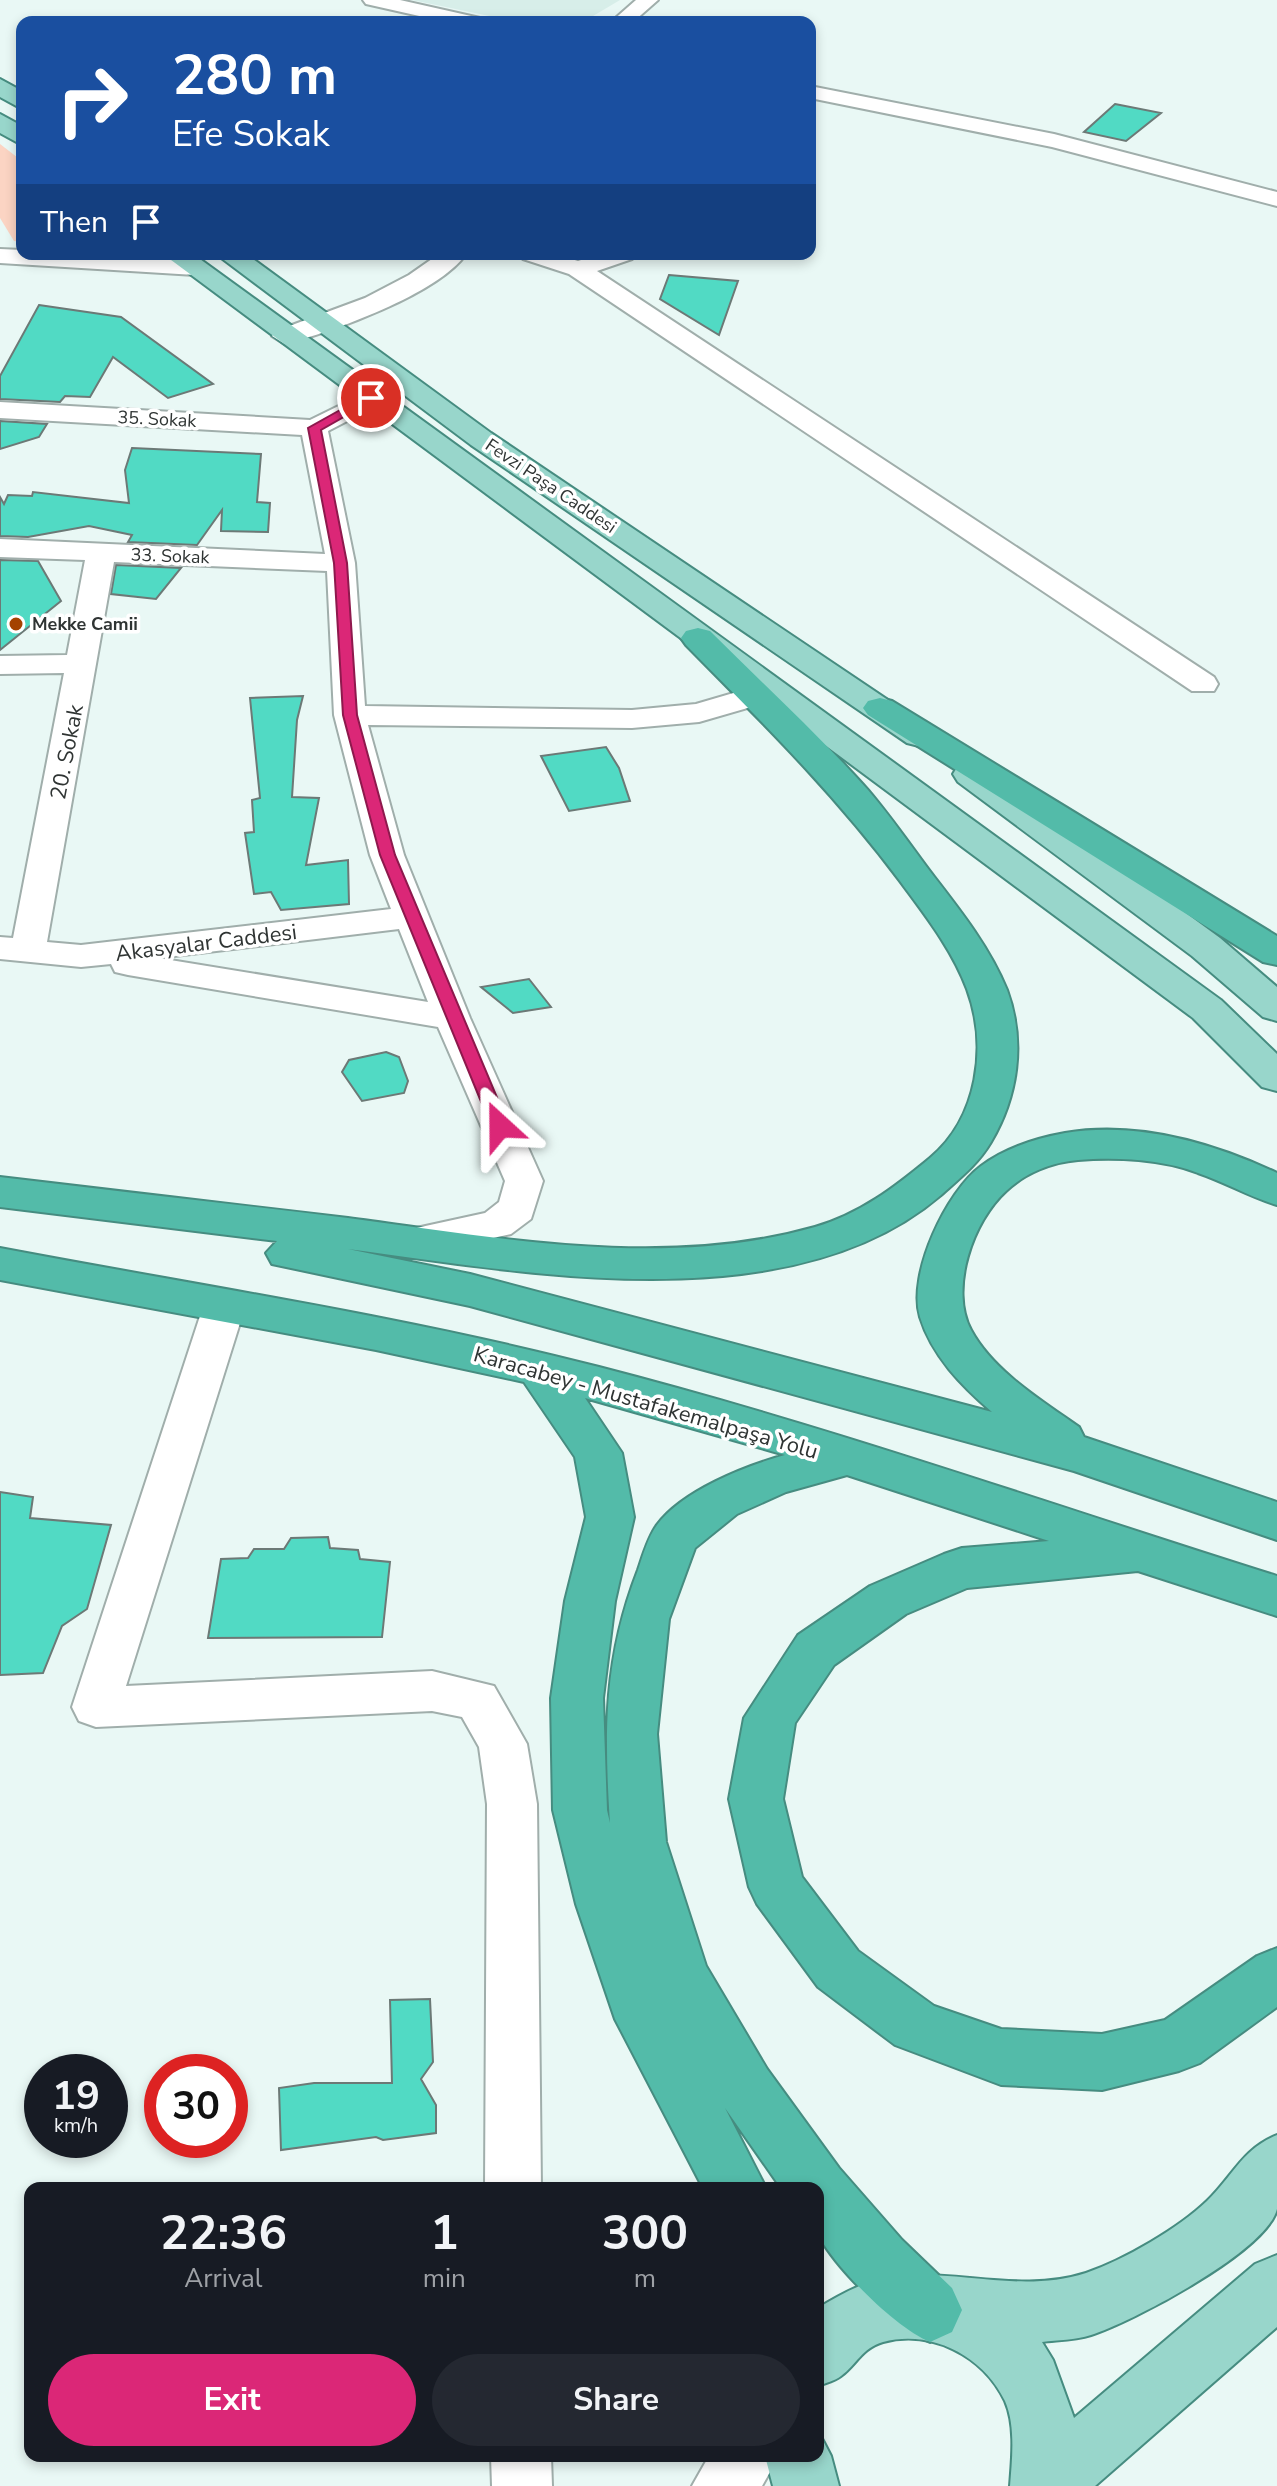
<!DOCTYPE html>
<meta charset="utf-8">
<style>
body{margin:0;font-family:"Nunito Sans",sans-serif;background:#242831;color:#f1f3f6;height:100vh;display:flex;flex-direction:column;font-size:30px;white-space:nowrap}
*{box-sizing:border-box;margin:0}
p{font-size:26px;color:#9ea1a6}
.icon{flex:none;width:44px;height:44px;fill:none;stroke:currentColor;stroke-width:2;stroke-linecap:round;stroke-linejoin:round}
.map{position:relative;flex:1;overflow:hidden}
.details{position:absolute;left:24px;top:2182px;width:800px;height:280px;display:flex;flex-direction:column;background:#171b24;border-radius:16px;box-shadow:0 4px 12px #0003}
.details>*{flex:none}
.hud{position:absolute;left:16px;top:16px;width:800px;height:244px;border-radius:16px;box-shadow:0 4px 12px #0003;background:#1a4fa0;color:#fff;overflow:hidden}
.speed{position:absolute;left:24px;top:2054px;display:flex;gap:16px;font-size:40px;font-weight:700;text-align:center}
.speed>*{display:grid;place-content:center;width:104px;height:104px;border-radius:50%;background:#171b24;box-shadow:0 4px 12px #0003;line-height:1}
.speed small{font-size:20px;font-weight:400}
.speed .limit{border:12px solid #d22;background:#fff;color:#111}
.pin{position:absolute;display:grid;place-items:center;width:68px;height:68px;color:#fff;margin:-34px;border:4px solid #fff;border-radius:50%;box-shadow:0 2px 8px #0007}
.me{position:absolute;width:88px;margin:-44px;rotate:336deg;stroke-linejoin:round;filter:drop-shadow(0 0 6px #0008)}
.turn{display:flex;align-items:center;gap:28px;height:168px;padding:0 24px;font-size:36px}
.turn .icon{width:104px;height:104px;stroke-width:2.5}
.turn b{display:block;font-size:56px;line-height:68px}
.then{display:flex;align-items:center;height:76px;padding:0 24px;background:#0003;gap:16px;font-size:30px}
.eta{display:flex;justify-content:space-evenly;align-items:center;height:136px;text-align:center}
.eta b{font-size:48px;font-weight:700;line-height:56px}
.cta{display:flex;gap:16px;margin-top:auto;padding:16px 24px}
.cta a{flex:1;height:92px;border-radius:48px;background:#db2777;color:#fff;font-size:32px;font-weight:700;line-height:92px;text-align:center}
.cta a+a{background:#242831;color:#f1f3f6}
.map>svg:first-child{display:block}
.built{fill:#d7eee9}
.green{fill:#fbd4c3}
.building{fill:#51dac4;stroke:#6c7976;stroke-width:2}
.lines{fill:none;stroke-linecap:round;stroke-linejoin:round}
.minor-casing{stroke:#a0aeab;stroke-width:4}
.major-casing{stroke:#468c80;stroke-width:4}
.highway-casing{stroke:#468c80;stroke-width:4}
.minor{fill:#fff;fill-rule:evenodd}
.major{fill:#98d6cb;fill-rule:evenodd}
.highway{fill:#53bba9;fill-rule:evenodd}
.route{fill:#db2777;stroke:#8e194d;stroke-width:2}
.poi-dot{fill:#a44200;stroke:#fff;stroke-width:3}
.labels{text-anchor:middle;stroke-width:7;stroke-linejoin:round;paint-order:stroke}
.far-street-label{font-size:18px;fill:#2f3433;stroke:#fff}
.far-poi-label{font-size:18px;font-weight:bold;fill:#2f3433;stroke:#fff;text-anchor:start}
.street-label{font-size:22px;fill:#2f3433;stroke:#fff}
</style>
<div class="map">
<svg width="1277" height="2486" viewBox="0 0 1277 2486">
<rect width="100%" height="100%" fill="#e9f8f5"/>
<path class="built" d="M412 0H620L583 22H519Z"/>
<path class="green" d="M0 144 22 161V242L14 241 0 218Z"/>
<path class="building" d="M1115 104 1161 113 1126 141 1084 132Z
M669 275 738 281 719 335 660 299Z
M39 305 121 317 213 384 168 398 113 357 90 397 65 396 60 402 0 399V376Z
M0 421 47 424 39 437 0 449Z
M132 448 261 454 257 502 270 503 268 532 221 531 222 510 197 545 128 542 132 535 89 526 28 537 0 536V497L4 504 8 495 32 496 33 492 129 503 125 470Z
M0 560 38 561 61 601 0 650Z
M116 565 181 568 156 599 111 594Z
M303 696 297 720 292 797 319 798 306 865 348 860 349 904 281 910 271 892 254 894 245 833 254 832 252 800 260 798 250 698Z
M606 747 619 768 630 801 569 811 541 756Z
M529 979 551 1007 513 1013 481 987Z
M386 1052 399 1057 408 1081 404 1093 362 1101 342 1072 349 1060Z
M0 1492 33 1497 30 1518 111 1525 87 1609 62 1626 43 1673 0 1675Z
M328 1537 330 1548 358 1550 360 1559 390 1562 382 1637 208 1638 221 1559 248 1558 254 1549H284L291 1538Z
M430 1999 433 2062 421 2079 436 2105V2133L383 2140 376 2137 281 2150 279 2088 314 2083H392L390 2000Z"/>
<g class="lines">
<defs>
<path id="minor" d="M363 0H400L480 18 483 22H446L366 4Z
M636 0H658L633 22H611Z
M810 86 1054 134 1277 192V206L1052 147 810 98Z
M0 249 22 250V254L195 261 207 268 195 275 0 263Z
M439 254H466C438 294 332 332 285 344L272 336 276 331 365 298 409 275Z
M519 254H555L578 261 600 254H636L632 259 597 271 1214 677 1218 684 1214 691H1192L569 274 523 259Z
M371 390 380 392 384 398 380 404 328 431 355 563 365 706 632 710 696 704 771 682 782 684 787 691 782 698 699 722 632 728 368 725 404 855 470 1018 543 1181 531 1219 511 1234 412 1256 398 1252 392 1242 398 1232 485 1213 499 1202 505 1181 438 1027 128 975 115 972 111 964 81 967 0 959V937L13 938 64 673 0 674V656L67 655 85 560 0 557V539L325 554 302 435 0 418V402L310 420ZM114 562 327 571 334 715 370 855 391 909 81 945 47 942ZM399 929 428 1002 158 958Z
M224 1292 239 1296 245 1307 126 1686 432 1671 494 1686 527 1744 537 1804 541 2188H485L487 1804 479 1747 462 1717 432 1711 96 1727 79 1721 72 1707 203 1307 209 1296Z
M491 2456H551L552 2486H492Z
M709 2456H779L762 2486H692Z"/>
<path id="major" d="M0 79 22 91V109L0 97Z
M0 114 22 126V145L0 133Z
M163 254H193L1221 1000 1277 1054V1091L1262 1087 1193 1018Z
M216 254H246L491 433 931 729 936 736 931 743 919 746 907 743 471 445Z
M971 763 984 766 1220 938 1277 987V1021L1263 1017 1192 956 958 782 953 774 958 766Z
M1277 2135C1277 2157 1277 2187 1277 2209 1267 2251 1132 2322 1091 2335 1075 2340 1058 2340 1042 2342L1053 2360 1074 2418 1255 2264 1277 2255V2327L1095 2486H1010C1012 2460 1016 2426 1005 2401 983 2355 930 2329 883 2342 862 2348 856 2365 841 2376 835 2381 825 2383 818 2386V2308C846 2291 876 2275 909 2275 969 2273 1027 2292 1086 2273 1124 2260 1179 2228 1207 2201 1233 2176 1242 2149 1277 2135Z
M818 2431 831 2456 839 2486H773L765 2456H818Z"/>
<path id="highway" d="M698 628 710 631C763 684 818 734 868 790 891 817 911 846 932 874 960 910 990 948 1007 990 1026 1042 1018 1096 991 1142 978 1164 960 1178 941 1195 792 1323 527 1273 348 1249L470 1274 992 1412C962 1386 932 1356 920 1317 907 1274 947 1191 981 1166 1005 1148 1037 1138 1065 1133 1137 1121 1213 1143 1277 1173V1205C1250 1197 1225 1182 1198 1173 1162 1159 1116 1157 1078 1160 1052 1162 1025 1173 1006 1191 973 1221 949 1289 971 1330 993 1371 1042 1401 1079 1427L1084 1437 1277 1502V1540L1074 1471 470 1306 272 1264 266 1253 277 1241 0 1207V1177C116 1191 232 1204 348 1218 501 1238 664 1270 815 1227 860 1214 895 1187 930 1158 978 1118 988 1046 967 989 952 949 925 915 900 881 834 793 763 723 686 645L681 638 686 631Z
M880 698 892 701 1277 936V965L1263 962 868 715 863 708 868 701Z
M0 1248C200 1286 402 1316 599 1367 828 1426 1051 1505 1277 1576V1616L1138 1571 967 1588 906 1614 834 1665 795 1723 783 1799 802 1877 858 1951 934 2006 1001 2029 1102 2034 1165 2020 1257 1956 1277 1948V2007L1200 2063 1179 2071 1102 2090 1001 2085 895 2045 818 1987 757 1904 749 1887 729 1799 744 1718 798 1635 870 1586 944 1554 962 1548 1049 1541 847 1475 786 1492 737 1514 695 1548 669 1619 657 1734 666 1842 706 1966 767 2069 839 2168 902 2240 952 2288 962 2310 952 2332 930 2342C896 2328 839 2271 820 2238 813 2227 818 2202 818 2188H781L725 2108 766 2188H703L615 2019 576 1904 553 1810 551 1698 565 1601 586 1517 575 1457 524 1382 376 1350 0 1280ZM585 1398 785 1455C745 1466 682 1491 657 1525 648 1537 643 1555 638 1570 604 1657 604 1731 610 1823L607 1810 603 1698 615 1601 634 1517 622 1453Z"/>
</defs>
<use href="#minor" class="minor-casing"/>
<use href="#major" class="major-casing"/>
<use href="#highway" class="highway-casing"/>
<use href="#minor" class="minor"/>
<use href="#major" class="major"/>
<use href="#highway" class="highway"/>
</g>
<path class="route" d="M367 395 377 398 321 430 347 563 357 715 395 855 509 1126 500 1132 491 1126 380 855 343 715 334 563 308 428Z"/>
<circle class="poi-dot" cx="16" cy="624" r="8"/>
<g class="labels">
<g class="far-street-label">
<text transform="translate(157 419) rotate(3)" y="6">35. Sokak</text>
<text transform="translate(551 486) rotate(34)" y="6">Fevzi Paşa Caddesi</text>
<text transform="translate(170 556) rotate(2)" y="6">33. Sokak</text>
</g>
<g class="far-poi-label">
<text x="32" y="630">Mekke Camii</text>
</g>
<g class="street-label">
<text transform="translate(66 752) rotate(-79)" y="8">20. Sokak</text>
<text transform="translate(206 942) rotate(-7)" y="8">Akasyalar Caddesi</text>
<text transform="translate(646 1402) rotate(16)" y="8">Karacabey - Mustafakemalpaşa Yolu</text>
</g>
</g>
</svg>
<div class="speed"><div>19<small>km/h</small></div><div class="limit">30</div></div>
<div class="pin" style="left:371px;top:398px;background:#d93025"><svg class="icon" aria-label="arrive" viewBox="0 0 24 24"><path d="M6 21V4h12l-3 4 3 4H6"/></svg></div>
<svg class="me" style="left:500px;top:1126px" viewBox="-20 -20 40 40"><path d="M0-17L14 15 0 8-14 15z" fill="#db2777" stroke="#fff" stroke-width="4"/></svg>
<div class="hud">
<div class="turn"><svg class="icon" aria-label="right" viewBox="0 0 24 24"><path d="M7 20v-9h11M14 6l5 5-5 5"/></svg><div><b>280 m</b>Efe Sokak</div></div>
<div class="then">Then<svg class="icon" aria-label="arrive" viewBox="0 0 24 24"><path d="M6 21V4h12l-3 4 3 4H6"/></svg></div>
</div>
<section class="details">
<div class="eta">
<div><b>22:36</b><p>Arrival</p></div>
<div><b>1</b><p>min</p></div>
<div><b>300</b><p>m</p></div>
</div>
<div class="cta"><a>Exit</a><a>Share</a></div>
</section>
</div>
